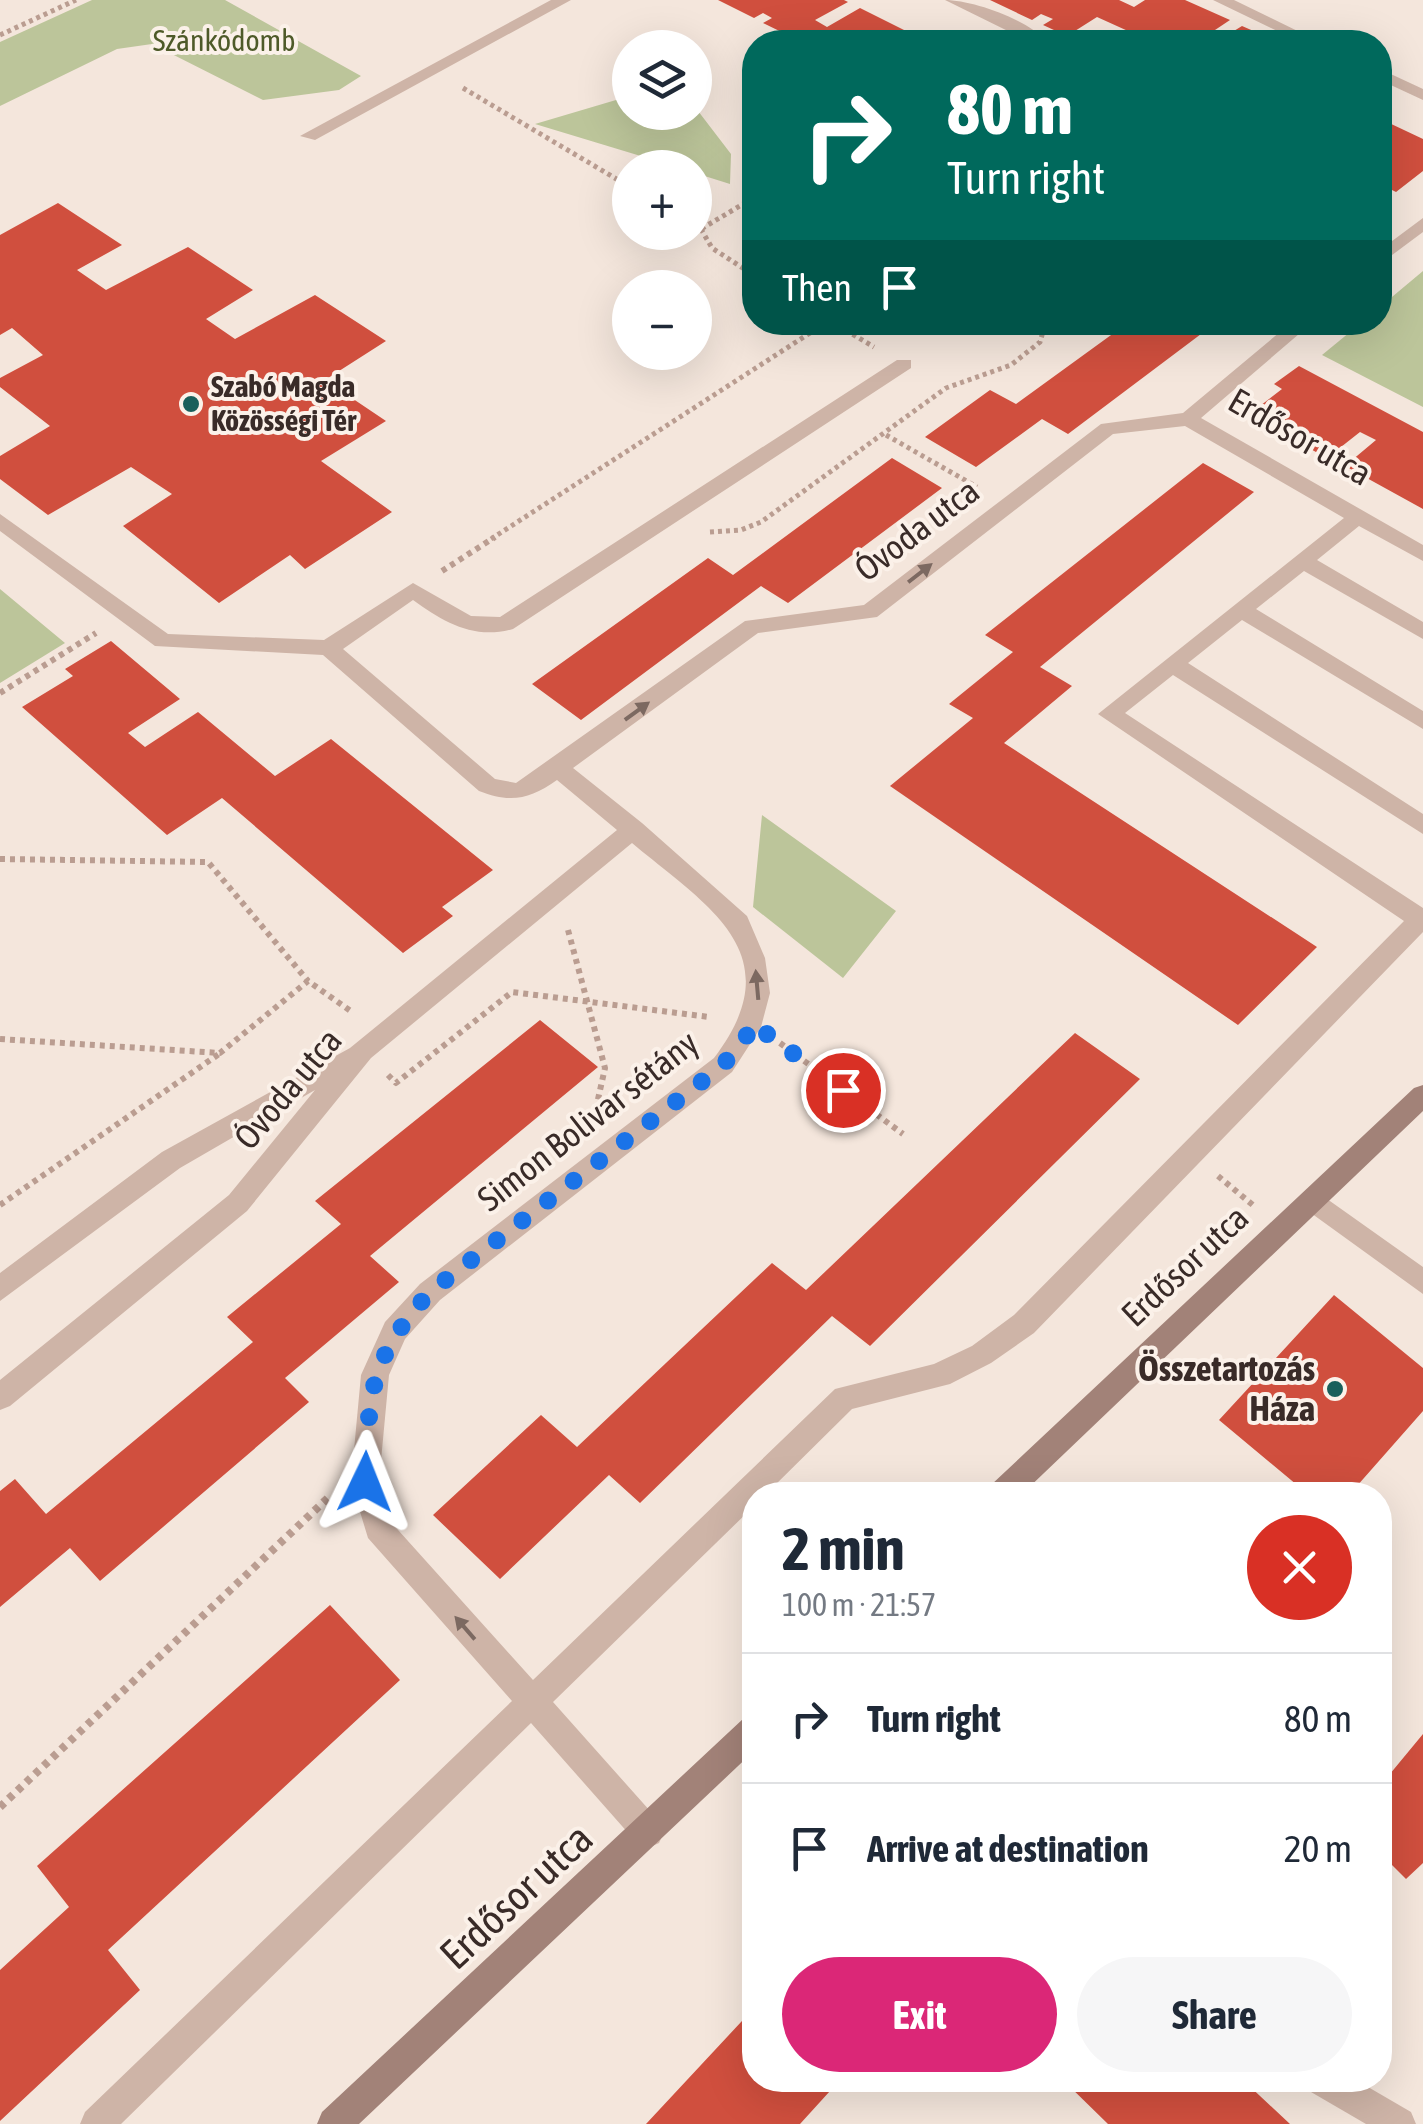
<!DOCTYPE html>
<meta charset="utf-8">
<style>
body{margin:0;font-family:"Asap Condensed",sans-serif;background:#f6f6f7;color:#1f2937;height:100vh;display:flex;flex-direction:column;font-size:38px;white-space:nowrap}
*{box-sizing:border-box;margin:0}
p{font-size:32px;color:#747a83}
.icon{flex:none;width:55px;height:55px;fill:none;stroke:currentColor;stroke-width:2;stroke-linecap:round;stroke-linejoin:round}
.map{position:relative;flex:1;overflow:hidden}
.drawer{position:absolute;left:742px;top:1482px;width:650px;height:610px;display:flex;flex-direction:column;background:#fff;border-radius:40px;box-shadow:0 10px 40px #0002}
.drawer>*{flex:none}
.hud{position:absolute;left:742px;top:30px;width:650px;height:305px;border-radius:40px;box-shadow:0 10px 40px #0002;background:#00695c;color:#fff;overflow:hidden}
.fabs{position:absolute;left:612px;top:30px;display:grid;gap:20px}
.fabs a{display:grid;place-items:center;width:100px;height:100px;border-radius:50%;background:#fff;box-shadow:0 10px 40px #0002;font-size:50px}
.pin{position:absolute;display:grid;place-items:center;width:85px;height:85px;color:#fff;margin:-42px;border:5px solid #fff;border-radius:50%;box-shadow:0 2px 10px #0007}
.me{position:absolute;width:110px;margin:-55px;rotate:2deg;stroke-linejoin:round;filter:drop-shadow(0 0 8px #0008)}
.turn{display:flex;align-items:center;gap:35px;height:210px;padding:0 40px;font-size:45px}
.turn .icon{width:130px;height:130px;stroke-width:2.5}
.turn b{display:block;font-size:70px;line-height:85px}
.then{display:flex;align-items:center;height:95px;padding:0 40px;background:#0003;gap:20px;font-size:38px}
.round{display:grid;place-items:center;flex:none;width:105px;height:105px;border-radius:52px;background:#f6f6f7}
.summary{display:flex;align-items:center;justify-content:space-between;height:170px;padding:0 40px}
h1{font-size:60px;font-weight:700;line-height:75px}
.button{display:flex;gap:20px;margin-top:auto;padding:20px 40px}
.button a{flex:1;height:115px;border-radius:60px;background:#db2777;color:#fff;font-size:40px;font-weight:700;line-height:115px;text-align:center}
.button a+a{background:#f6f6f7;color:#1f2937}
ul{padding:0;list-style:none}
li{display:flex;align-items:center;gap:30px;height:130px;padding:0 40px;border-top:2px solid #e0e1e3}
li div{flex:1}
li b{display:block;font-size:38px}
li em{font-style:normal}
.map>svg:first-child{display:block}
.green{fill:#bcc59a}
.building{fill:#d04f3e}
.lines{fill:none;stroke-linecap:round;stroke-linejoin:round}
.path-far2{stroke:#ba9d91;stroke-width:5;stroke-dasharray:4 4;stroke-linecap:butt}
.path-far1{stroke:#ba9d91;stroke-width:6;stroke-dasharray:5 5;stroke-linecap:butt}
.path{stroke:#ba9d91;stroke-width:8;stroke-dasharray:6 6;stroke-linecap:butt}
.street{fill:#ceb4a7;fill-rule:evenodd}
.secondary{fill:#a28278;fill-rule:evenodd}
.oneway{fill:#7c6961}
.route{stroke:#1a73e8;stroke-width:18;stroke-dasharray:0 32.4}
.poi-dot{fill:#195f5b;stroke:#fbf1e9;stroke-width:4}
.labels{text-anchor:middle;stroke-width:8;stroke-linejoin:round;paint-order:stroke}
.far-park-label{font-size:30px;fill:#4e5a29;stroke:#fbf1e9}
.far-poi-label{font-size:30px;font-weight:bold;fill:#392b28;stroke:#fbf1e9;text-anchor:start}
.street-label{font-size:35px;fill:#392b28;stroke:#fbf1e9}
.poi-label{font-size:35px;font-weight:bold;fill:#392b28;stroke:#fbf1e9;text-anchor:end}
.near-street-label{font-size:42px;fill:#392b28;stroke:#fbf1e9}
</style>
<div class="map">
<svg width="1423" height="2124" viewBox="0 0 1423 2124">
<rect width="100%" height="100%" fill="#f4e6dc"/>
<path class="green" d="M92 0H225L361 76 339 90 263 100 152 44 117 49 0 106V42Z
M630 89V112H695V107L731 154 730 184 695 173V168L677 167 535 124 616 100Z
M1423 271V407L1322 355 1361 323 1380 322V307Z
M0 589 65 643 0 683Z
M762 815 896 911 843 978 753 907Z"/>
<path class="building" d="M718 0H844L848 2 815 20 827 27 860 8 920 38 912 42H802L763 23 772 18 763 13 754 18Z
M990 0H1119L1134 7 1145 0H1185L1230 20 1203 38 1212 42H1153L1150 41 1158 36 1147 31 1139 36 1097 17 1067 36 1043 25 1053 19 1041 14 1032 20Z
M1242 26 1279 42H1216Z
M1387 122 1423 139V171L1396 192 1380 184V127Z
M58 203 122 245 77 270 106 290 188 247 253 290 206 319 235 339 315 295 386 341 325 380 386 421 321 461 392 512 305 569 290 555 219 603 123 526 172 494 131 467 48 515 0 479V456L50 426 0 387V378L43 355 12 328 0 335V235Z
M1129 322H1217L1068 434 1042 419 976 467 925 437 990 390 1016 404Z
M1299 366 1423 432V509L1345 466 1376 440 1360 432 1327 458 1248 415 1282 389 1274 384Z
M892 458 942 488 788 603 761 586 581 720 532 684 708 558 733 575Z
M1203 463 1254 492 1040 667 1072 686 1004 743 1317 947 1238 1025 890 786 973 718 949 704 1013 652 985 635Z
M111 641 180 699 128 733 145 747 198 712 275 776 331 739 493 870 442 907 453 916 403 953 222 798 167 835 22 707 73 676 65 669Z
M540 1020 598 1067 370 1256 399 1282 285 1378 309 1402 100 1581 70 1548 0 1607V1491L15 1479 46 1514 253 1342 227 1317 341 1224 315 1201Z
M1075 1033 1140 1079 870 1346 832 1316 640 1503 609 1475 500 1579 433 1515 541 1415 577 1447 772 1263 806 1290Z
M1334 1295 1423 1368V1411L1349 1495H1309L1219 1420Z
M330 1605 400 1680 108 1950 140 1990 0 2121V1970L69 1907 37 1866Z
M1423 1734V1863L1406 1879 1380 1853V1786Z
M755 2007V2080H840L800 2124H646Z
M1063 2080H1243L1290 2124H1108Z"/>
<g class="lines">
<path class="path-far2" d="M0 35 76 0
M463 88 630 187
M695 225 701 229 755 197
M701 229 712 248 755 276
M832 322 874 347
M886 435 977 487
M710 532 741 530 761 522 946 388 1011 365 1040 342 1044 328 1037 322
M491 539 827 322"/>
<path class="path-far1" d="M442 571 495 537
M0 693 96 633
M0 859 208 862 308 981
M568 930 605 1068 594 1117
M0 1039 220 1053 308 981 352 1012
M780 1043 903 1134
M388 1075 396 1083 512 992 709 1017
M1218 1176 1254 1206
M0 1205 219 1054"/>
<path class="path" d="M0 1807 330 1496"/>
<path class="street" d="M551 0H571L315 140 300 136Z
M945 0C973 0 1029 20 1047 42H1030Z
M1213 0H1234L1320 42H1300Z
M1380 69 1423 89V100L1380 80Z
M1423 218V232L1380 264V250Z
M1292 322H1313L1201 418 1423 545V561L1359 526 1317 560 1423 622V639L1304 571 1256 609 1423 711V729L1242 620 1188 663 1423 814V834L1173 675 1125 713 1423 908V932L1034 1333 991 1363 950 1384 852 1409 765 1495H755V1505L553 1702 659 1821 664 1832 659 1843 648 1848 637 1843 531 1723 121 2124H80L85 2112 512 1701 368 1538 351 1482 361 1375 385 1322 420 1284 714 1058C794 953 707 906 632 843L371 1058 247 1211 10 1406 0 1410V1380L229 1195 315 1090 180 1168 0 1301V1273L162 1152 350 1048 617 830 557 780C529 800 510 803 479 791L323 655 155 646 0 531V514L168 634 324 640 413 583 471 616 500 617 897 360H911V368L513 629C473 640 444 622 413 600L343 649 495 779 516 783 745 621 864 605 1101 424 1183 413ZM1185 426 1344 518 1098 714 1404 921 1014 1315 972 1346 934 1364 835 1389 533 1680 390 1521 379 1482 389 1375 405 1339 440 1300 732 1072 761 1027 770 993 765 958 747 916 642 823 573 768 758 633 877 617 1113 434Z
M1313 1189 1423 1267V1294L1304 1208 1300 1200 1304 1192Z
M1306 2080H1356L1411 2112 1416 2124H1366L1311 2092Z"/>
<path class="secondary" d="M1423 1085V1111L1021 1495H987L991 1485 1414 1088Z
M755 1714V1750L359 2124H317L322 2112 744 1718Z"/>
</g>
<defs><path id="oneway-solid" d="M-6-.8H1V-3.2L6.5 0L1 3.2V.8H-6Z" transform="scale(2.5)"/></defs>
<g class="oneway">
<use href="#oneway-solid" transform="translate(920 573) rotate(-38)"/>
<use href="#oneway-solid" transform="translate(637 711) rotate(-36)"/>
<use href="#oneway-solid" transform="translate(757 985) rotate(-95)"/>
<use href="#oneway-solid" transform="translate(465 1628) rotate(-131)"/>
</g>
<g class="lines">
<path class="route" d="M365 1482C370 1392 367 1362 430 1292L723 1065 748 1034 752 1023 843 1090"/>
</g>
<g class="poi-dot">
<circle cx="191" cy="404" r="10"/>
<circle cx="1335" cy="1389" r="10"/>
</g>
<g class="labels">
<g class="far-park-label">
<text x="224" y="51">Szánkódomb</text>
</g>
<g class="far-poi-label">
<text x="211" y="397">Szabó Magda<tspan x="211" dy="34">Közösségi Tér</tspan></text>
</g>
<g class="street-label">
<text transform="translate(1300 437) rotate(30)" y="12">Erdősor utca</text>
<text transform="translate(917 530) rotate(-37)" y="12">Óvoda utca</text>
<text transform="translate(288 1089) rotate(-50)" y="12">Óvoda utca</text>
<text transform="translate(588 1121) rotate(-38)" y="12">Simon Bolivar sétány</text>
<text transform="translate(1185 1266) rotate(-43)" y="12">Erdősor utca</text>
</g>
<g class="poi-label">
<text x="1315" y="1381">Összetartozás<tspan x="1315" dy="40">Háza</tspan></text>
</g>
<g class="near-street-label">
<text transform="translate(516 1896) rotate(-43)" y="15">Erdősor utca</text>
</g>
</g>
</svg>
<div class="fabs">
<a><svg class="icon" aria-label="layers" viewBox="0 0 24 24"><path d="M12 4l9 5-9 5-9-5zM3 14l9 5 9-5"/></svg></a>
<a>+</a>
<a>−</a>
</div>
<div class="pin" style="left:843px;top:1090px;background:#d93025"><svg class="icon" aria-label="arrive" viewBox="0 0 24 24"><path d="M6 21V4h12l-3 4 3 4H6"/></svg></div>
<svg class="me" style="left:365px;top:1482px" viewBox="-20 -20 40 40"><path d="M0-17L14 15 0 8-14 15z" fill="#1a73e8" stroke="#fff" stroke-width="4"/></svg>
<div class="hud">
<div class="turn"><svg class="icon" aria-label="right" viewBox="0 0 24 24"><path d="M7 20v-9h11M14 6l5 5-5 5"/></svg><div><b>80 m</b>Turn right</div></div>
<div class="then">Then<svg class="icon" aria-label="arrive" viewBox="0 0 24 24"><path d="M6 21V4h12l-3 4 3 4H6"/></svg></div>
</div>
<section class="drawer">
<div class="summary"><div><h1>2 min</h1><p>100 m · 21:57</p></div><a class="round" style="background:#d93025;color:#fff"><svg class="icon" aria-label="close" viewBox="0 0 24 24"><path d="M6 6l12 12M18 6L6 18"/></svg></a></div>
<ul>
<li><svg class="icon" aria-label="right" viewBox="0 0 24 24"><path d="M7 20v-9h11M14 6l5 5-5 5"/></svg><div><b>Turn right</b></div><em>80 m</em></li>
<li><svg class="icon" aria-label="arrive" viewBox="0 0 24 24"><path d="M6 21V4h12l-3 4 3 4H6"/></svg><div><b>Arrive at destination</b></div><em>20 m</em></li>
</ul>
<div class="button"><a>Exit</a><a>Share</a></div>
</section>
</div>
